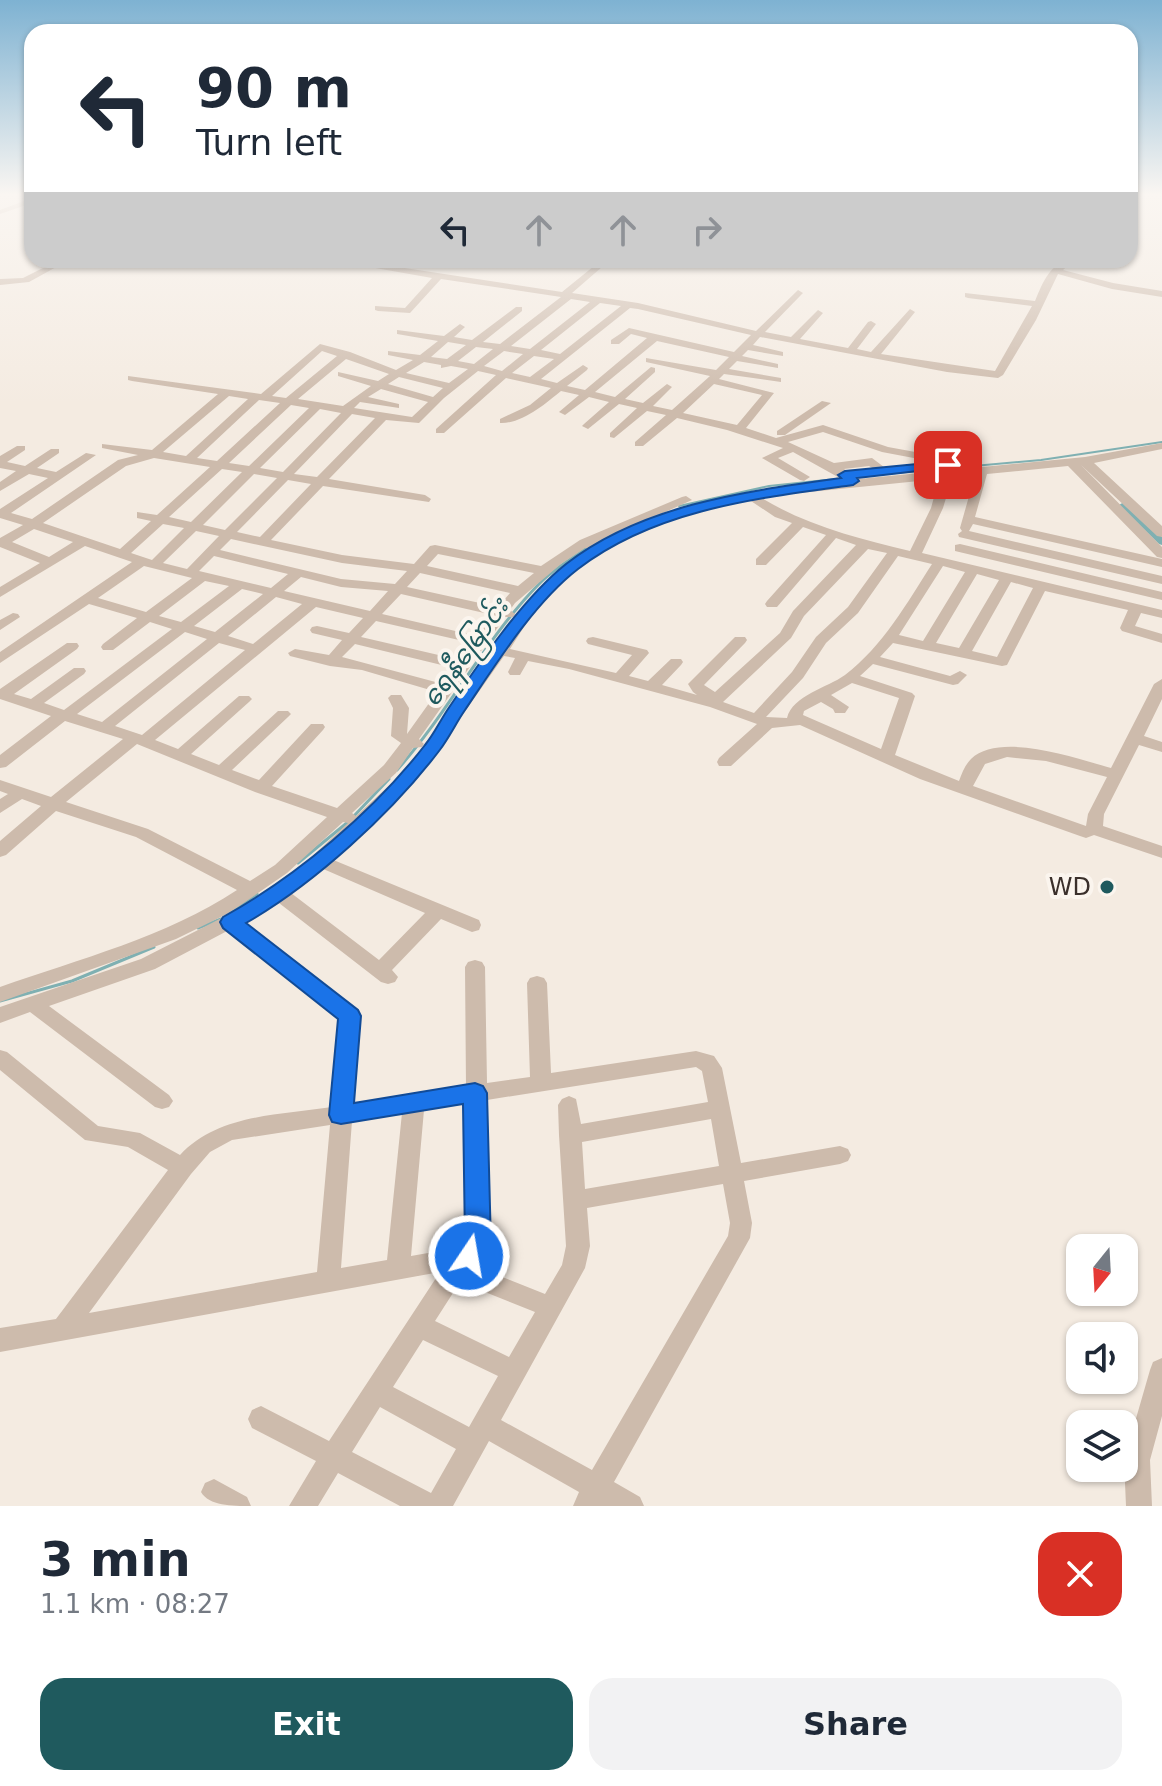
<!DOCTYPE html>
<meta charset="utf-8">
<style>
body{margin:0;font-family:"DejaVu Sans","Noto Sans Myanmar",sans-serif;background:#f2f2f3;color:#1f2937;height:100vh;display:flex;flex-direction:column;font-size:30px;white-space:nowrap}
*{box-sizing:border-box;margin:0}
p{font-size:26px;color:#747a83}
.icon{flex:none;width:44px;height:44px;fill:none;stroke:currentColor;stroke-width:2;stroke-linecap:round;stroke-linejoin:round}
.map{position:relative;height:1506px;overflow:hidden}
.side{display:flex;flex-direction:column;background:#fff;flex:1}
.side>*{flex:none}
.banner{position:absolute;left:24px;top:24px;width:1114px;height:244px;border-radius:24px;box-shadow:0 2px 6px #0004;background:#fff;color:#1f2937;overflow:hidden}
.needle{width:52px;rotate:198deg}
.buttons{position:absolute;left:1066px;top:1234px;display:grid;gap:16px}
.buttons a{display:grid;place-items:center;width:72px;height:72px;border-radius:16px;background:#fff;box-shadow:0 2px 6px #0004;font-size:40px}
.pin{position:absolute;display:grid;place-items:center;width:68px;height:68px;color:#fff;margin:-34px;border-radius:16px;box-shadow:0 4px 12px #0006}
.me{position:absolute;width:88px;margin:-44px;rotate:12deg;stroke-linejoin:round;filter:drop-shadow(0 0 6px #0008)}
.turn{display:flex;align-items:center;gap:28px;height:168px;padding:0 40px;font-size:36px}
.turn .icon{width:104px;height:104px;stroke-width:2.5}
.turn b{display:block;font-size:56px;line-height:68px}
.lanes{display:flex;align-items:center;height:76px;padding:0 40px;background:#0003;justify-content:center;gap:40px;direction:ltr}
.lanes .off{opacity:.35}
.round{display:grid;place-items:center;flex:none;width:84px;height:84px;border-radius:24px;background:#f2f2f3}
.summary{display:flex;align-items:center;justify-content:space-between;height:136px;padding:0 40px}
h1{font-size:48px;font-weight:700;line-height:60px}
.primary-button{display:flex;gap:16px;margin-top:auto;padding:16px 40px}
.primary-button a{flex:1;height:92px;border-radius:24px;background:#1f5a5e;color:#fff;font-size:32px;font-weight:700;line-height:92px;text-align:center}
.primary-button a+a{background:#f2f2f3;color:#1f2937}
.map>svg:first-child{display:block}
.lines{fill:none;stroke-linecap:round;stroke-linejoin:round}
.stream-far1{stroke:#7fb0b2;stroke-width:2}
.stream{stroke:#7fb0b2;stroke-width:3}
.canal{fill:#7fb0b2;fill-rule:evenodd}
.minor{fill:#cdbbac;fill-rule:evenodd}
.route{fill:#1a73e8;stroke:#114b97;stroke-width:2}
.poi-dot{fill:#1f5a5e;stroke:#fbf5ee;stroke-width:3}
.labels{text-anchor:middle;stroke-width:8;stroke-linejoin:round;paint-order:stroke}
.poi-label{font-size:24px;fill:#3b302b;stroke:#fbf5ee;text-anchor:end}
.water-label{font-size:26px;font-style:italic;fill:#1f5a5e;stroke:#fbf5ee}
</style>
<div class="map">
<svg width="1162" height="1506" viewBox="0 0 1162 1506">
<rect width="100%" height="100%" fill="#f4ebe1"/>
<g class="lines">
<path class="stream-far1" d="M852 477 1041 460 1162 442
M679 506 769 486 845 478
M601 541 617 533"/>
<path class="stream" d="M595 544 605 539
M397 770C449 712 484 640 539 584 553 569 572 559 588 547
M353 817 389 779
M298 863 348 822
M227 916 257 894
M198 928 221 919
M0 1001 72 981 154 947"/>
<path class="canal" d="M1124 502 1127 503 1162 537V545L1159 544 1121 507 1119 505Z"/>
<path class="minor" d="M32 198V203L0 214V210Z
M59 260H69L29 282 0 285V279L23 278Z
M310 260H320L312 266H306L305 264Z
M330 260H352L562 292 599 262 602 263V267L572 293 638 303 756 331 798 290 803 293 801 295 765 332 791 337 818 310 823 313 800 339 848 348 868 322 871 321 876 324 857 349 871 352 910 309 915 312 881 354 995 371 1032 306 968 298 965 297V293L1035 301C1043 282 1051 260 1074 260L1063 270 1113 283 1162 291V297L1112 289 1058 274 1036 320 1003 375 998 378 947 372 760 337 753 345 783 352V356L748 350 742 356 778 364V368L737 361 729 369 781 378V382L724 374 719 379 774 393 746 428 776 438 823 425 888 447 948 458 954 465 948 469 940 463 882 452 823 432 788 442 834 463 872 458 888 470 882 474 869 466 844 469 858 479 1085 457 1162 443V449L1094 463 1162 526V537L1157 536 1081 465 1162 547V558L1157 557 1068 466 987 474 975 517 1162 559V567L973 524 969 531 1162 576V584L959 537 958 534 962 531 960 528 975 475 952 478 943 508 922 553 1162 610V618L1141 613 1135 626 1162 634V643L1122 631 1120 628 1128 610 1045 591 1007 665 1002 666 893 643 880 657 950 676 960 671 967 675 958 684 953 685 873 664 860 676 912 693 915 696 895 755 959 781C962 773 965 765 971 759 1000 731 1078 759 1111 768L1154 684 1162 679V699L1144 736 1162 742V752L1139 745 1104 814 1103 826 1162 846V858L1094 835 1086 838 1080 836 920 779 800 725 772 728 731 766H719L717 762 719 758 757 724 710 707 569 669 528 661 520 675H510L508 672 515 658 504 656 418 778 331 859 479 920 481 925 479 930 472 932 441 919 392 970 398 977 395 982 388 984 381 982 279 903 244 922 357 1011 360 1016 353 1104 466 1086 465 967 468 962 475 960 482 962 485 967 487 1083 530 1077 527 983 530 978 537 976 544 978 547 983 551 1073 696 1051 714 1056 722 1068 741 1163 840 1146 848 1149 851 1155 848 1161 840 1164 744 1181 752 1223 750 1238 614 1482 640 1497 644 1506H573L579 1492 489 1441 453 1506H400L338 1473 318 1506H289L316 1461 252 1428 248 1419 252 1410 261 1406 329 1441 440 1272 0 1352V1328L56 1319 168 1170 128 1147 85 1140 0 1070V1050L7 1052 98 1126 140 1133 180 1155C218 1114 280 1115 332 1107L340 1019 229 930 155 969 49 1006 169 1095 173 1101 169 1107 162 1109 155 1107 30 1012 0 1023V1007L141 959 263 897 292 875 348 823 343 822 287 873 229 913 176 939 0 1002V987C79 959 166 937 237 890L136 837 56 811 6 855 0 857V841L41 806 22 799 0 813V799L8 794 0 791V780L51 797 123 739 65 721 6 767 0 768V755L51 716 0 699V689L67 643H77L79 646 77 649 14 694 31 699 74 668H84L86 671 84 674 44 703 64 710 172 629 150 622 113 650H103L101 647 103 644 137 618 89 604 0 663V652L132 562 85 546 0 597V587L40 563 0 547V538L23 525 0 518V509L48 478 29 474 0 491V482L16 471 0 468V456L17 446H25V450L7 462 25 466 51 449H59V453L37 468 56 472 86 453 96 455 11 513 32 519 118 460 138 455 102 448V444L152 450 218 394 132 381 128 380V376L261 394 320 344 350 352 396 370 413 360 388 355V351L420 355 438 341 397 334V330L444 336 460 324 465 327 454 337 472 340 516 307H522V311L483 342 500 344 561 297 441 279 410 313 378 311 375 310V306L405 308 432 278ZM571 299 590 302 530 349 511 346ZM600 303 621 306 560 354 541 350ZM630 308 638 309 751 335 734 352 629 328 611 340V344H619L631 334 647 338 585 390 567 386 587 370 588 368 583 365 557 383 541 379ZM657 341 729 357 716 370 646 358V362L710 376 672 410 653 406 672 387 667 384 643 403 625 399 655 372V368L651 367 615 397 595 392ZM448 342 466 345 447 359 431 357ZM476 347 493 349 474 364 458 361ZM322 351 337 356 286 398 272 396ZM504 351 523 354 502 371 484 366ZM534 356 554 359 530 377 512 373ZM346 359 389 374 378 381 338 372V376L371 386 343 406 298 399ZM424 362 441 365V368L451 366 468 369 449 383 406 373ZM478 371 496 375 436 429V433H444L506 378 551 388 530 405 500 419V423C522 424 545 404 561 391L579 395 559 412 565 415 589 397 609 402 584 424 582 426 588 429 619 404 637 408 610 433V437L614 438 647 411 666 415 635 442V446H643L677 418 727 430 783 448 762 458 800 480 804 481 810 477 778 458 793 452 845 481C760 489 675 500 600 545L596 543 692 500 686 496 682 497 580 540 541 566 435 545 430 546 414 564 342 555 271 540 323 486 429 502 431 499 425 495 329 479 386 420 419 423 444 398ZM399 377 443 388 433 397 388 384ZM714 384 762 395 737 425 683 413ZM381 389 428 402 412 417 354 408 360 402 399 408V404L368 397ZM229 396 248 399 186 456 163 452ZM259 400 280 403 217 461 197 458ZM291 405 309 408 249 466 229 463ZM320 409 341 413 283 472 260 468ZM352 414 375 418 317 477 294 474ZM154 458 210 467 157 515 137 512V518L151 521 120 549 43 523 126 466ZM222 469 242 472 191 522 169 517ZM254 474 277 478 225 530 203 525ZM939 479 931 508 910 551C859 539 805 525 760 497ZM288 480 311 484 260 537 237 532ZM748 499 775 517 792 523 756 559V565H766L803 527 826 535 767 601 765 604 767 607H777L836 538 856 545 793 611 780 633 715 692 704 685 745 643 747 640 745 637H735L688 684 693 692 697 695 662 685 681 665 683 662 681 659H671L648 681 629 676 649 653 647 650 593 637 588 638 586 641 588 644 632 655 616 673 510 649C521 632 532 613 545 598 596 543 677 515 748 499ZM163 524 184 528 152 560 131 553ZM34 529 73 542 49 557 12 542ZM196 531 219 536 187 569 163 563ZM231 539 342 563 407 571 395 584 341 579 220 550ZM585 548 591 550 567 564 535 593 406 770 356 816 352 813 396 773 413 748 422 747 424 744 419 739 505 617H513L515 614 510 610 515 603 561 564ZM868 549 887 553 848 607 816 637 792 672 754 713 723 702 791 638 804 616ZM438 554 534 573 518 586 427 566ZM214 556 288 574 271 588 199 571ZM898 556 932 564C907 603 883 646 845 675 827 688 793 695 787 718L766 717 803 678 826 643 858 613ZM144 566 192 578 146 612 98 598ZM943 566 965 572 923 641 899 635ZM420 573 510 593 498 607 407 587ZM977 574 999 580 959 648 936 643ZM301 577 341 587 388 591 370 611 284 591ZM205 581 229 586 181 622 159 616ZM1011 582 1033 588 997 657 972 651ZM242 589 263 594 215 632 194 626ZM401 594 493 615 477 636 382 614ZM276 597 302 604 253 644 228 636ZM316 607 363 618 349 633 317 626 312 627 310 630 312 633 342 640 329 655 295 649 288 653 290 656 330 666 362 670 437 692 407 734 409 708 401 695H391L388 698 393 708 391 736 401 743 384 765 337 808 272 786 323 730 325 727 323 724H311L259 780 232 770 288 717 291 714 288 711H278L219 765 191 754 249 702 252 699 249 696H239L178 749 155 740ZM376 621 472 643 460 660 361 637ZM185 632 207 639 102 722 77 714ZM219 643 245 650 142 735 115 726ZM355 644 454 668 443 684 342 657ZM852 683 899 698 881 749 803 715 804 711 821 702 833 709 835 713H845L849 707 831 695ZM137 744 255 792 327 817 275 865 250 881 148 829 66 802ZM1007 757 1046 761 1107 777 1088 814 1086 826 973 786 985 764ZM321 868 425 913 379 960 291 893ZM696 1067 702 1071 708 1102 581 1124 576 1099 569 1096 562 1099 558 1105 559 1135 566 1246 562 1265 545 1294 472 1265 477 1263 490 1245 487 1100ZM466 1103V1242L462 1247 411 1256 424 1110ZM402 1113 387 1260 341 1268 352 1121ZM711 1119 719 1166 585 1189 582 1142ZM330 1125 317 1272 89 1313 191 1174 210 1152 232 1140ZM723 1184 730 1223 728 1236 592 1470 501 1420 585 1268 590 1246 587 1208ZM460 1282 535 1312 509 1357 435 1321ZM423 1340 498 1376 469 1427 393 1387ZM380 1407 456 1449 431 1493 352 1452Z
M822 401 831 403 785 435H777V431Z
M960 544 1162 592V600L955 551V545Z
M13 613 18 614 20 617 0 630V620Z
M1162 1358V1416L1150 1460 1152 1506H1126L1124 1460 1150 1370 1153 1362Z
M214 1479 247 1497 251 1506C232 1506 209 1506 201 1492L205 1483Z"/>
</g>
<linearGradient id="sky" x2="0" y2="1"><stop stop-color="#7eb2d2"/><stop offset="0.48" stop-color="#faf6f2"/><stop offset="1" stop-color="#faf6f2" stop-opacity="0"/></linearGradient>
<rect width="1162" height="405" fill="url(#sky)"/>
<path class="route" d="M948 461 954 465 952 467 857 478 859 481 853 485C759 498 656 509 578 569 534 603 496 664 465 710 456 723 449 738 439 751 391 814 314 884 246 923L358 1010 361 1016 354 1103 475 1083 483 1086 487 1093 491 1245 479 1265 469 1268 460 1265 456 1256 465 1242 463 1104 341 1124 332 1122 329 1115 338 1019 223 928 220 922 223 917C297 876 373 812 425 745 434 734 440 721 448 709 479 663 523 598 566 564 643 504 748 491 841 478L838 475 845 471Z"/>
<circle class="poi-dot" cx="1107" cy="887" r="8"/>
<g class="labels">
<g class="poi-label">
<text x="1091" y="895">WD</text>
</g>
<g class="water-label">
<text transform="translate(465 652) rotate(-54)" y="9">ရေနီမြောင်း</text>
</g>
</g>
</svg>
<div class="buttons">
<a><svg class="needle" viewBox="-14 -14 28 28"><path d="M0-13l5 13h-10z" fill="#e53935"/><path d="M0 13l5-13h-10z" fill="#747a83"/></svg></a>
<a><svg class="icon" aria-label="sound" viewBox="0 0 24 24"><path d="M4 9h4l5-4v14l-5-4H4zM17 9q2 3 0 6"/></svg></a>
<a><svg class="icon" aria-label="layers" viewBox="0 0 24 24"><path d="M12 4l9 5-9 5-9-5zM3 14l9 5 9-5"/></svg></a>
</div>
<div class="pin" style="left:948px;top:465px;background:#d93025"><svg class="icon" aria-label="arrive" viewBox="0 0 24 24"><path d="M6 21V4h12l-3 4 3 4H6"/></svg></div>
<svg class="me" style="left:469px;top:1256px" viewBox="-20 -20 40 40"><circle r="17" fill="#1a73e8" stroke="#fff" stroke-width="3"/><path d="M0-11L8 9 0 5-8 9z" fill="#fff"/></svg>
<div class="banner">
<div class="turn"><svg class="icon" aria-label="left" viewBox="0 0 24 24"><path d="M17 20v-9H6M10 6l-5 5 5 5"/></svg><div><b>90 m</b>Turn left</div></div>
<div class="lanes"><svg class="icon" aria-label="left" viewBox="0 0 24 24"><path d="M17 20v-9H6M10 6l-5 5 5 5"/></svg><svg class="icon off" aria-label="ahead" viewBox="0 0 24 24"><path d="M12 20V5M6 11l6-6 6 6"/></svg><svg class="icon off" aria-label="ahead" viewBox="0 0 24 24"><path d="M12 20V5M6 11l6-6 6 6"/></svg><svg class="icon off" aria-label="right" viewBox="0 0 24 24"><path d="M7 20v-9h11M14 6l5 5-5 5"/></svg></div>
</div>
</div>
<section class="side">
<div class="summary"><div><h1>3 min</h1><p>1.1 km · 08:27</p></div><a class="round" style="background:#d93025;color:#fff"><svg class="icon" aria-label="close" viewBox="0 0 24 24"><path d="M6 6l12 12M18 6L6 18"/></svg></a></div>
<div class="primary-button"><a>Exit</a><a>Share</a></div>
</section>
